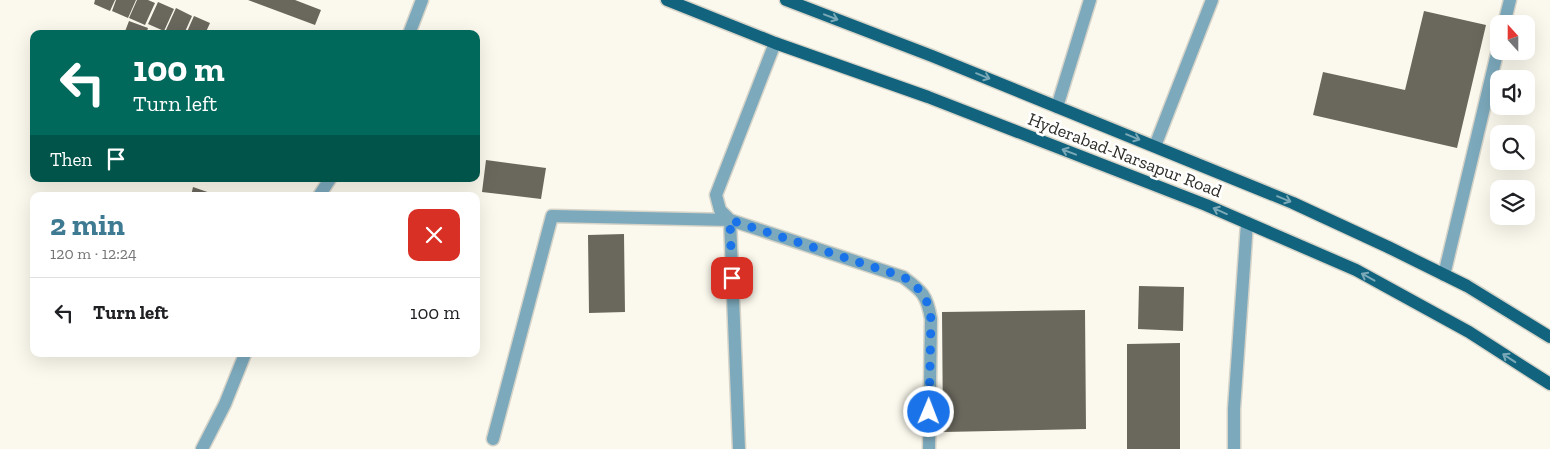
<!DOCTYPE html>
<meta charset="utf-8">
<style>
body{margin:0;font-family:"Zilla Slab",serif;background:#f6f6f6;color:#202124;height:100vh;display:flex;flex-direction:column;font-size:19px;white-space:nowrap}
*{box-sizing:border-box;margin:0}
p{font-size:16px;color:#757577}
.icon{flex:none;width:28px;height:28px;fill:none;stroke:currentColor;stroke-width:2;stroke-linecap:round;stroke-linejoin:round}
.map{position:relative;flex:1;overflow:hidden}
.drawer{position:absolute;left:30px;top:192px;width:450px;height:165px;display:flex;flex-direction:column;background:#fff;border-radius:10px;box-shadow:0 5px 20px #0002}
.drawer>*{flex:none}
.top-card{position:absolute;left:30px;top:30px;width:450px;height:152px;border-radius:10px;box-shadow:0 5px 20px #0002;background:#00695c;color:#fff;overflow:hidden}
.needle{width:32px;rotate:339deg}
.buttons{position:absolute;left:1490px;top:15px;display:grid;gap:10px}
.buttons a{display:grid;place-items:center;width:45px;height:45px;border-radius:10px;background:#fff;box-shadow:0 5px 20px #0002;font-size:25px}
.pin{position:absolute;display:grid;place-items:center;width:42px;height:42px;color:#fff;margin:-21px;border-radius:10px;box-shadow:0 2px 8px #0006}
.me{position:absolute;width:55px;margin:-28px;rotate:1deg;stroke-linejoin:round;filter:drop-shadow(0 0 4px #0008)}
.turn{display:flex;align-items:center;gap:18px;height:105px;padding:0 20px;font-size:22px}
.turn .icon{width:65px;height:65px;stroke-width:2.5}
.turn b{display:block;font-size:35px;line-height:42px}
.then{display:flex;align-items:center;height:48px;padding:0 20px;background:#0003;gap:10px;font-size:19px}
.round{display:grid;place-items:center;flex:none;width:52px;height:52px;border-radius:10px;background:#f6f6f6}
.headline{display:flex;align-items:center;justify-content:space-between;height:85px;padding:0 20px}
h1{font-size:30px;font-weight:700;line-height:38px;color:#3e7a92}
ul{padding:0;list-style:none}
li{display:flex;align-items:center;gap:15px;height:70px;padding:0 20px;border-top:1px solid #e0e0e0}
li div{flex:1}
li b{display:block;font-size:19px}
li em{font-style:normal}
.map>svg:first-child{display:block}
.building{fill:#6a685d}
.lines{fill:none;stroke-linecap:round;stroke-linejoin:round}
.minor-casing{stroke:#d6d4c9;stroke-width:15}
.major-casing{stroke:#d6d4c9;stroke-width:15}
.minor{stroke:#7ca9bc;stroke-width:12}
.major{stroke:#11637e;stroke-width:12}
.oneway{stroke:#7ca9b8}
.route{stroke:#1a73e8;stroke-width:9;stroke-dasharray:0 16.2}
.labels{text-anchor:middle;stroke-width:5;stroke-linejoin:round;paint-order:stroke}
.street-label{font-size:18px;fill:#2d2c27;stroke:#fff}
</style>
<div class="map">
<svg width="1550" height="449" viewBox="0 0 1550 449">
<rect width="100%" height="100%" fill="#fbf9ed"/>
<path class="building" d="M95 0H115L110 11 94 4Z
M116 0H136L128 18 112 11Z
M137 0H148L155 3 145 25 129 18Z
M248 0H295L321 10 315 25Z
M158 2 174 9 164 31 148 24Z
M176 8 192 16 184 34H174L166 30Z
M1424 11 1486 25 1457 148 1313 115 1323 72 1405 90Z
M194 16 210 23 205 34H186Z
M129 21 148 28 146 34H124Z
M486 160 546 168 541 199 482 192Z
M193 187 219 196H191Z
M624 234 625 312 589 313 588 235Z
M1139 286 1184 287 1183 331 1138 329Z
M1085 310 1086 429 943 432 942 312Z
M1180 343V449H1127V344Z"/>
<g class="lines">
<defs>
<path id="minor" d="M1504 24 1510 0
M409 34 422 0
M775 43 716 195 720 210 730 220 903 277C922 291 927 295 931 319L929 449
M1057 107 1090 0
M1155 146 1212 0
M319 196 330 179
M1444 275 1499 45
M493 439 552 216 730 220 739 449
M202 449 225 404 245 354
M1234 449V409L1247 223"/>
<path id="major" d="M667 0 775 43 928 97 1206 205 1356 270 1469 332 1550 384
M786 0 932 56 1293 203 1388 247 1467 286 1550 337"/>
</defs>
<use href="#minor" class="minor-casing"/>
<use href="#major" class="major-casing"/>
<use href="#minor" class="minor"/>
<use href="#major" class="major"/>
</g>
<defs><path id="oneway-shaft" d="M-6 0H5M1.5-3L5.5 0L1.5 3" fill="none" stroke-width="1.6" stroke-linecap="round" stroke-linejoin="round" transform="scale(1.25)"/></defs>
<g class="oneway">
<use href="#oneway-shaft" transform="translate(831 17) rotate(21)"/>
<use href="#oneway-shaft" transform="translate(983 76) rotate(22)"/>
<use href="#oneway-shaft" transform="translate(1133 137) rotate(22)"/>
<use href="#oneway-shaft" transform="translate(1069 152) rotate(-159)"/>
<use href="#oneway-shaft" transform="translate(1284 199) rotate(22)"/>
<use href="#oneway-shaft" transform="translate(1220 211) rotate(-156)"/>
<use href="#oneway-shaft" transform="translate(1368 277) rotate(-151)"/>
<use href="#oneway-shaft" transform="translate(1509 358) rotate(-147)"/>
</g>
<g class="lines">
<path class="route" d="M732 278 730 220 904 277C922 291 927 295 931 319L929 412"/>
</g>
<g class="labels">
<g class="street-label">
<text transform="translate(1125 155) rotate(21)" y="6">Hyderabad-Narsapur Road</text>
</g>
</g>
</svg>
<div class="buttons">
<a><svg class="needle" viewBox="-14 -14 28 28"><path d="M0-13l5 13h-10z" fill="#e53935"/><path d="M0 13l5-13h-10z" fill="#757577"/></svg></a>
<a><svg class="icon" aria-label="sound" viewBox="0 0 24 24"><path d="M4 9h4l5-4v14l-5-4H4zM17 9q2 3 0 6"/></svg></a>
<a><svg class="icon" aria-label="search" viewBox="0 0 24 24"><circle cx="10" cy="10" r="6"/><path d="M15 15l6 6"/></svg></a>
<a><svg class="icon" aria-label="layers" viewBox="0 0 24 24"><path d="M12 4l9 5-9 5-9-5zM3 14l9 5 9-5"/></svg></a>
</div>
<div class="pin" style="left:732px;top:278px;background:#d93025"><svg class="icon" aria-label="arrive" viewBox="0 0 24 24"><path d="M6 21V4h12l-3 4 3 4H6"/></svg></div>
<svg class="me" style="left:929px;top:412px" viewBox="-20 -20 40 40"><circle r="17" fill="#1a73e8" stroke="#fff" stroke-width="3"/><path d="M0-11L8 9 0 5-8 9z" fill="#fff"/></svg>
<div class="top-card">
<div class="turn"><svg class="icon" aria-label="left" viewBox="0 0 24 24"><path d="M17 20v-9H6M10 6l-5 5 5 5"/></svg><div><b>100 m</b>Turn left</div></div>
<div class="then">Then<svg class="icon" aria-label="arrive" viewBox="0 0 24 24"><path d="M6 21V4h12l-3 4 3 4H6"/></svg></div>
</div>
<section class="drawer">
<div class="headline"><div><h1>2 min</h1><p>120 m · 12:24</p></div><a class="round" style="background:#d93025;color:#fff"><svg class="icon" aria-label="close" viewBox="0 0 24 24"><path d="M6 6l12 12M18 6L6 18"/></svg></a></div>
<ul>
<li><svg class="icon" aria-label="left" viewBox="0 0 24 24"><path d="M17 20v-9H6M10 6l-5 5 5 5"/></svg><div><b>Turn left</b></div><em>100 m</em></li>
</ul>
</section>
</div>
